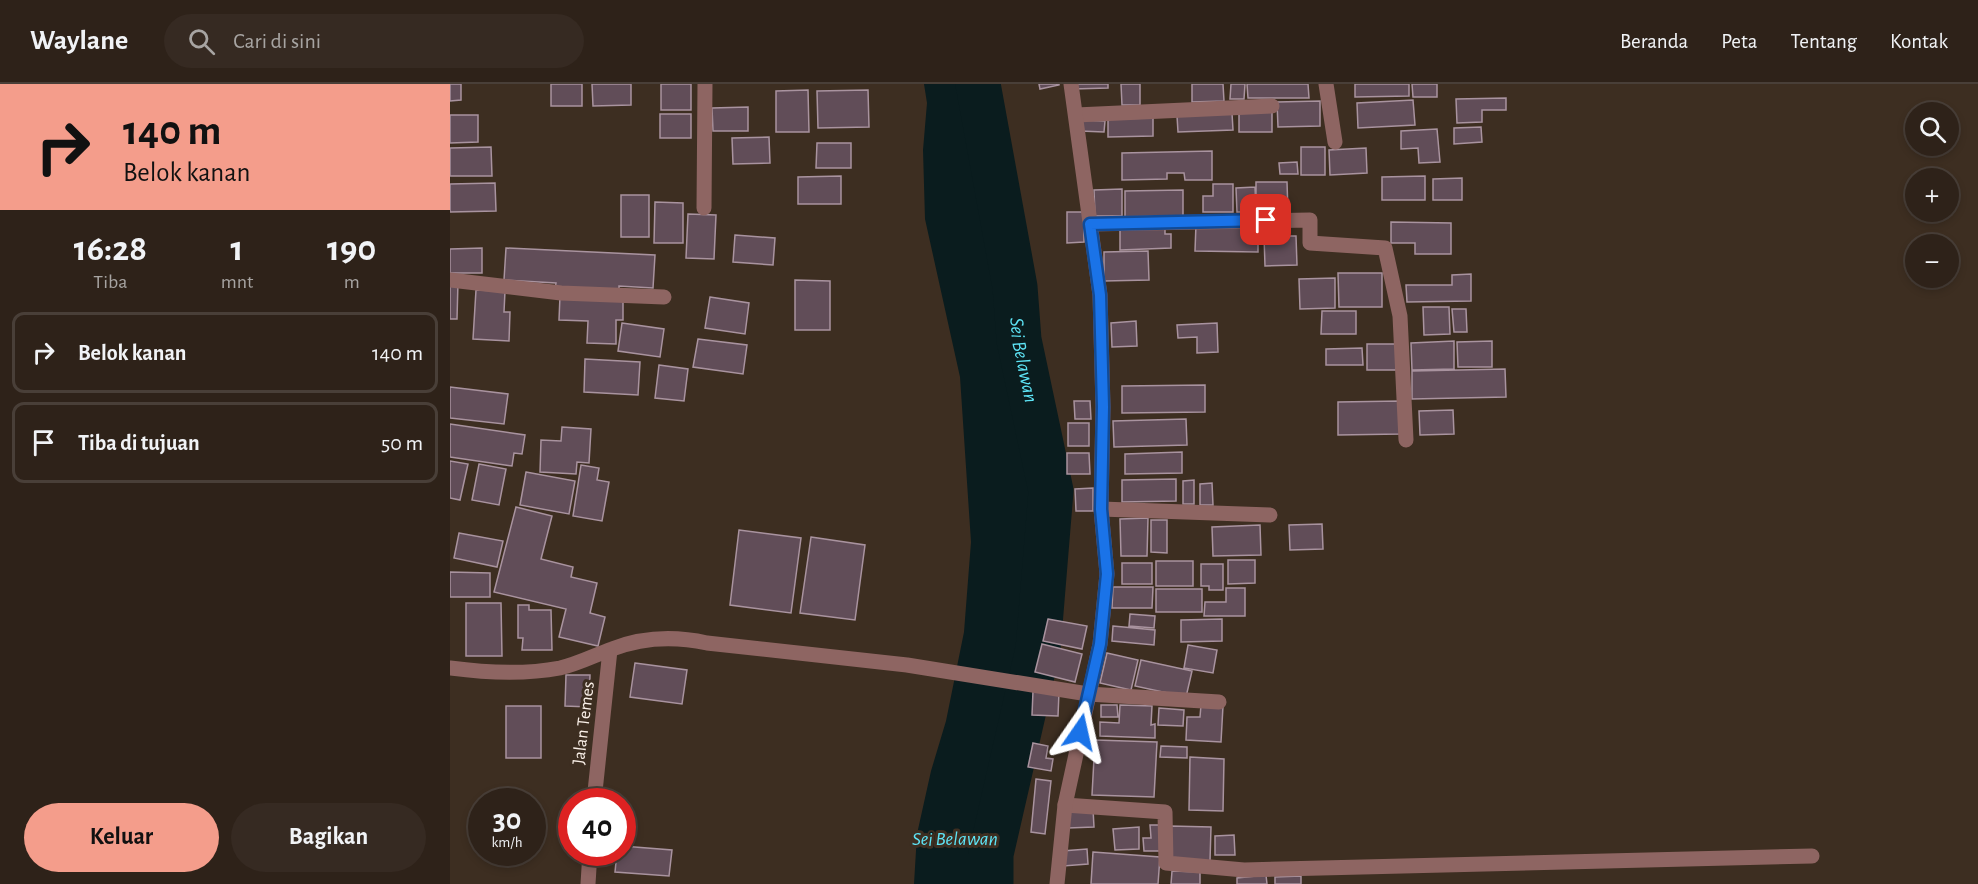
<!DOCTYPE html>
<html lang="id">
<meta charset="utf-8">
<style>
body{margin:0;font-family:"Alegreya Sans",sans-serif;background:#362a22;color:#f1f3f6;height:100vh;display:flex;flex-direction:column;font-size:22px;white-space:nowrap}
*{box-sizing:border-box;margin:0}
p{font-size:20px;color:#a7a4a2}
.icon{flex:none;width:33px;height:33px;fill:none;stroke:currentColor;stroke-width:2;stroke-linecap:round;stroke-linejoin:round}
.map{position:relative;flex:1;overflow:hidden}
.drawer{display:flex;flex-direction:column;background:#2e2219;width:450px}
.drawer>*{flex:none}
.top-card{background:#f49d8b;color:#111;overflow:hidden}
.fabs{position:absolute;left:1455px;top:18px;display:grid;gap:12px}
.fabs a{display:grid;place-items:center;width:54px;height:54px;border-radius:50%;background:#2e2219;box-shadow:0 3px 9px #0003,0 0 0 2px #493f38;font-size:30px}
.speed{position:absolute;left:18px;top:704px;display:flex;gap:12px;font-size:30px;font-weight:700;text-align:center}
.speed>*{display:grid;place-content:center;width:78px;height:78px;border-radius:50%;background:#2e2219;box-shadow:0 3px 9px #0003,0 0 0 2px #493f38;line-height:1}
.speed small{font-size:15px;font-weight:400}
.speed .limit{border:9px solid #d22;background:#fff;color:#111}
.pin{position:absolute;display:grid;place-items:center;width:51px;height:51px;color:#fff;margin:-26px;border-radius:12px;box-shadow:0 3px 9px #0006}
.me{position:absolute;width:66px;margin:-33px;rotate:11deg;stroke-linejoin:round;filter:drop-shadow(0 0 4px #0008)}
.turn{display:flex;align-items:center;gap:21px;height:126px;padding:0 24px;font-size:27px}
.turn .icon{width:78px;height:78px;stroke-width:2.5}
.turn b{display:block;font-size:42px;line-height:51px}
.eta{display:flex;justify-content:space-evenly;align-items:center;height:102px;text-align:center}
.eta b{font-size:36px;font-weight:700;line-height:42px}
.action{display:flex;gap:12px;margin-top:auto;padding:12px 24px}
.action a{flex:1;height:69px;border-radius:36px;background:#f49d8b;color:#111;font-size:24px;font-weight:700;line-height:69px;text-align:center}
.action a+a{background:#362a22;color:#f1f3f6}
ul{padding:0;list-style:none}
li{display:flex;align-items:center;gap:18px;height:81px;margin:0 12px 9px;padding:0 12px;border:3px solid #493f38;border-radius:12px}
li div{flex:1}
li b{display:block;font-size:22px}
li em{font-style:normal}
header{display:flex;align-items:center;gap:36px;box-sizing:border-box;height:84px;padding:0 30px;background:#2e2219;border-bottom:2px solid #493f38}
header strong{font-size:28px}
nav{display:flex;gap:33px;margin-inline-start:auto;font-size:21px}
.search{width:420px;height:54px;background:#362a22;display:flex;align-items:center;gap:15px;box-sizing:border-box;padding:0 21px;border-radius:33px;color:#a7a4a2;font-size:22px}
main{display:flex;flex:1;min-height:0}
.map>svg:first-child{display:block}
.water{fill:#0a1c1e}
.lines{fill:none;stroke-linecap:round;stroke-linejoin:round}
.river{stroke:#0a1c1e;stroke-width:45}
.building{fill:#614d58;stroke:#a9939f;stroke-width:1.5}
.minor{stroke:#8e6562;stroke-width:15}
.tertiary{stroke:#8e6562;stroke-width:15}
.route-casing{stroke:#114b97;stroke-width:15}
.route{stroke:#1a73e8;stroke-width:10}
.labels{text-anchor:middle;stroke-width:6;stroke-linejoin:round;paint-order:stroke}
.street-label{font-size:18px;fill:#f9efe7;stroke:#3d2e21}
.water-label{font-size:20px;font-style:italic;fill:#5ee5f7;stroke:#3d2e21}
</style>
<header>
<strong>Waylane</strong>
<div class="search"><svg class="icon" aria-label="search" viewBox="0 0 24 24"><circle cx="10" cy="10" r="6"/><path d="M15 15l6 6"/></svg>Cari di sini</div>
<nav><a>Beranda</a><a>Peta</a><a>Tentang</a><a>Kontak</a></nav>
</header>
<main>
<section class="drawer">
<div class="top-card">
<div class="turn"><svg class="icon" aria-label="right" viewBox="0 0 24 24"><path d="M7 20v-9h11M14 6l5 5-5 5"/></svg><div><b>140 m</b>Belok kanan</div></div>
</div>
<div class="eta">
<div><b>16:28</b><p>Tiba</p></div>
<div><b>1</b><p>mnt</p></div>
<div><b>190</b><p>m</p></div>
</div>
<ul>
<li><svg class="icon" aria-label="right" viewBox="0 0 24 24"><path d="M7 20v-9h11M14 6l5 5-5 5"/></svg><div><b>Belok kanan</b></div><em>140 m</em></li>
<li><svg class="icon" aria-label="arrive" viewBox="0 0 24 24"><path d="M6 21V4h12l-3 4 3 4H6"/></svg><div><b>Tiba di tujuan</b></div><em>50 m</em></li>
</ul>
<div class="action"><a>Keluar</a><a>Bagikan</a></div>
</section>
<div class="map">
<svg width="1528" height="800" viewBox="0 0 1528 800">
<rect width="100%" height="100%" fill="#3d2e21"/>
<path class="water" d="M474 0H529L552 162 578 303 583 434 577 514 549 681 539 800H464L467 750 481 687 496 637 514 548 521 458 510 293 475 135 473 66 477 19Z"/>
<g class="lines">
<path class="river" id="s1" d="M528 0 565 203 569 256 601 407 588 565 541 770V800"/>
</g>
<path class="building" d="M0 0H11V16L0 17Z
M101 0H132V22H101Z
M142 0H181V21L143 22Z
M211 0H241V26H211Z
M589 0H609V1L590 5Z
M623 0H658V4L623 5Z
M671 0H690V21H672Z
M742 0H773L774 17 742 18Z
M781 0H795L794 15H780Z
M797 0H858L859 14H798Z
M905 0H959V12L905 13Z
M962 0H987V13H963Z
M358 6 359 48H326V7Z
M418 6 419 43 368 44 367 7Z
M1056 14V26H1032V38L1007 39 1006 15Z
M963 16 965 41 908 44 907 19Z
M870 17V42L828 43 827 18Z
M298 23V47H263L262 24Z
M789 28H822V48H789Z
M782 29 783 46 728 48 727 32Z
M210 30H241V54H210Z
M0 31H28V58L0 59Z
M703 34V52L658 53V35Z
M631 36 655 37 654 48 630 47Z
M1031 43 1032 58 1004 60V44Z
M987 45 990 78 969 79 968 64 951 65V47Z
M319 53 320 79 283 80 282 54Z
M367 59H401V84H366Z
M41 63 42 92H0V64Z
M851 63H875V91H851Z
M916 64 917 89 880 91 879 66Z
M762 67V96H735L734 89H717V95L672 96V69Z
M847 78 848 90H830L829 79Z
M391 92V120H348V93Z
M975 92V116H932V93Z
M1012 94V116H983V95Z
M806 98H837L838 128 806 129Z
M45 99 46 127 0 128V100Z
M763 100H783V128H753V112H763Z
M805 103 806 128H787L786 104Z
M672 105V132H645L644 106Z
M733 106V132L675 133V107Z
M171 111H199V153H171Z
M205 118 233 119V159H204Z
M617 128H634V158L617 159Z
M238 130 266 131 264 175 236 174Z
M941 138 1001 139V170H965V159H941Z
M746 140H808V168L745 167Z
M715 144V150H721V164L670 166V146Z
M285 151 325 154 323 181 283 178Z
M814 152H846L847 181 815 182Z
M32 164V189H0V165Z
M56 164 205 171 203 204 169 202V209L105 205 106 199 54 196Z
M698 167 699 196 654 197V168Z
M888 189H932V223H889Z
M1021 190V217L957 218 956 201H1002V191Z
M885 194V224L850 225 849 195Z
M345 196 380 197V246H345Z
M0 198H8L7 235H0Z
M26 206 55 207 54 228H60L59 257 23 255Z
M110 212 173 213V236H166V260L137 259 138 237 109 236Z
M260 213 299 219 295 250 255 244Z
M973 223H999L1000 250 974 251Z
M1002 225H1016L1017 248H1004Z
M872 227H906V250H871Z
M686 237 687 262 662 263 661 239Z
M172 239 214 245 210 273 168 267Z
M767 239 768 268 747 269V253L728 254 727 241Z
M248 255 297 261 293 290 243 283Z
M1004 257V285L962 286 961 259Z
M1042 257V283H1008L1007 258Z
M917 260H946V286H917Z
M912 264 913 281H876V265Z
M135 275 190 278 188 311 134 308Z
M209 281 238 285 234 317 205 314Z
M1055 285 1056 313 962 315V287Z
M755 301V328L672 329V302Z
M0 303 58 310 54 340 0 334Z
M624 317H640L641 335H625Z
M950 317V350L888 351V318Z
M1003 326 1004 350 970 351 969 327Z
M736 335 737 361 664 363 663 337Z
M618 339H639V362H618Z
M0 340 75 351 72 370 64 369 62 382 0 373Z
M112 343 141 345 139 379 127 378 126 390 90 388 91 356 111 357Z
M732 368V389L675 390V370Z
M617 369H639L640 390H617Z
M0 377 18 380 10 416 0 414Z
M29 380 56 385 49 421 22 416Z
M131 381 149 384 147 396 159 398 152 437 123 432Z
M76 388 125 397 119 430 70 421Z
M726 395V417L672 418V396Z
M744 396V420H733V397Z
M762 399 763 421H750V400Z
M643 404V427H626L625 405Z
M66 423 102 432 91 475 123 483 121 493 147 499 140 529 155 533 148 562 109 553 116 525 44 508Z
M698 434 697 472H671L670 435Z
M701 436H717V469L701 468Z
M872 440 873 465 840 466 839 441Z
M810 441 811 471 763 472 762 443Z
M289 446 351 454 341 529 280 521Z
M9 449 53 457 47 483 4 474Z
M361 453 415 461 405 536 350 529Z
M778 476H805V499L778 500Z
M706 477H743V502H706Z
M672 479H702V500H672Z
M751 480H773V506H759V502H751Z
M0 488 40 489V513H0Z
M663 503H703L702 524H662Z
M776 504H795V532H754L755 518H776Z
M706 505H752V528H706Z
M16 519H51L52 572H16Z
M68 521H79V526H101L102 566H72L73 554H68Z
M680 530 705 532 704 544 679 542Z
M598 535 637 542 632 565 593 557Z
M772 535V557L731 558V536Z
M663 542 705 546 704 561 662 557Z
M592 560 632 570 625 598 585 588Z
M738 561 767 566 763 589 734 584Z
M657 569 688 576 681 606 650 599Z
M691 576 742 587 736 613 685 602Z
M185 579 237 586 232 620 180 613Z
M116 591H140L139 623 115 622Z
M583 607 609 608 608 632 582 631Z
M651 621H667L668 633H651Z
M670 621 702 622 701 641 705 640V654L650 652V638L669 639Z
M751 621 773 622 771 658 736 656 737 633H750Z
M56 622H91V674H56Z
M709 624 734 626 733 642 708 641Z
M645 656 707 658 704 713 642 711Z
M583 659 598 662 596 674 603 675 601 687 578 683Z
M711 662 737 663V674L710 673Z
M740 673 774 675 773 727 739 726Z
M586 695 601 697 595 750 581 748Z
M643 725 644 743 618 744 617 726Z
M700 741H712L713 767H694L693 754H701Z
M720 742 761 743 760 777 720 776Z
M689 743V765L665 766 663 745Z
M784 751 785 771H765V752Z
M172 762 222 766 219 792 165 788 167 768H172Z
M637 765 638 780 613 782 612 767Z
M643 768 710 773 708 800H641Z
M722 787 750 788V800H721Z
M816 791 817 800H787V794Z
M851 792V800H825V793Z"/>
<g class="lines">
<path class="minor" d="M876 0 885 58
M626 31 822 22
M254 124 255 0
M641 140 860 136V159L935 164 950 232 956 356
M0 196 111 209 214 213
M651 425 820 431
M0 584C37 589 73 591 110 584 128 580 145 571 162 565 193 553 225 552 257 559L457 581 638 610 769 618
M144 717 160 566
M615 721 715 728 716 779 794 786 1362 772
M138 800 140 768"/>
<path class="tertiary" d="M607 800 615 721 650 560 657 490 651 425 653 323 650 211 621 0"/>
</g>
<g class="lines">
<defs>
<path id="route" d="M630 648 650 560 657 490 651 425 653 323 650 211 640 140 816 136"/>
</defs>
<use href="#route" class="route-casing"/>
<use href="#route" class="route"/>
</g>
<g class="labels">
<g class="street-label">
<text transform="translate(133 639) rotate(-83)" y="6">Jalan Temes</text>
</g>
<g class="water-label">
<text dy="7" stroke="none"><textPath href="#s1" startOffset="280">Sei Belawan</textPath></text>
<text x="505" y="761">Sei Belawan</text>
</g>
</g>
</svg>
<div class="fabs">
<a><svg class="icon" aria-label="search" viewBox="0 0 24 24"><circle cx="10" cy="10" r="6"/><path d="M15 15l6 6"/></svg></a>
<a>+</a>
<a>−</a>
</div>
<div class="speed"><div>30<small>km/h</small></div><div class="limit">40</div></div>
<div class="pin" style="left:816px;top:136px;background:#d93025"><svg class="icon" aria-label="arrive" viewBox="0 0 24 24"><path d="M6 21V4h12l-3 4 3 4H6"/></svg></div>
<svg class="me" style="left:630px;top:648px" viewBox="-20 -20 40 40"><path d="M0-17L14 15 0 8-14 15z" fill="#1a73e8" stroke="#fff" stroke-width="4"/></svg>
</div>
</main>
